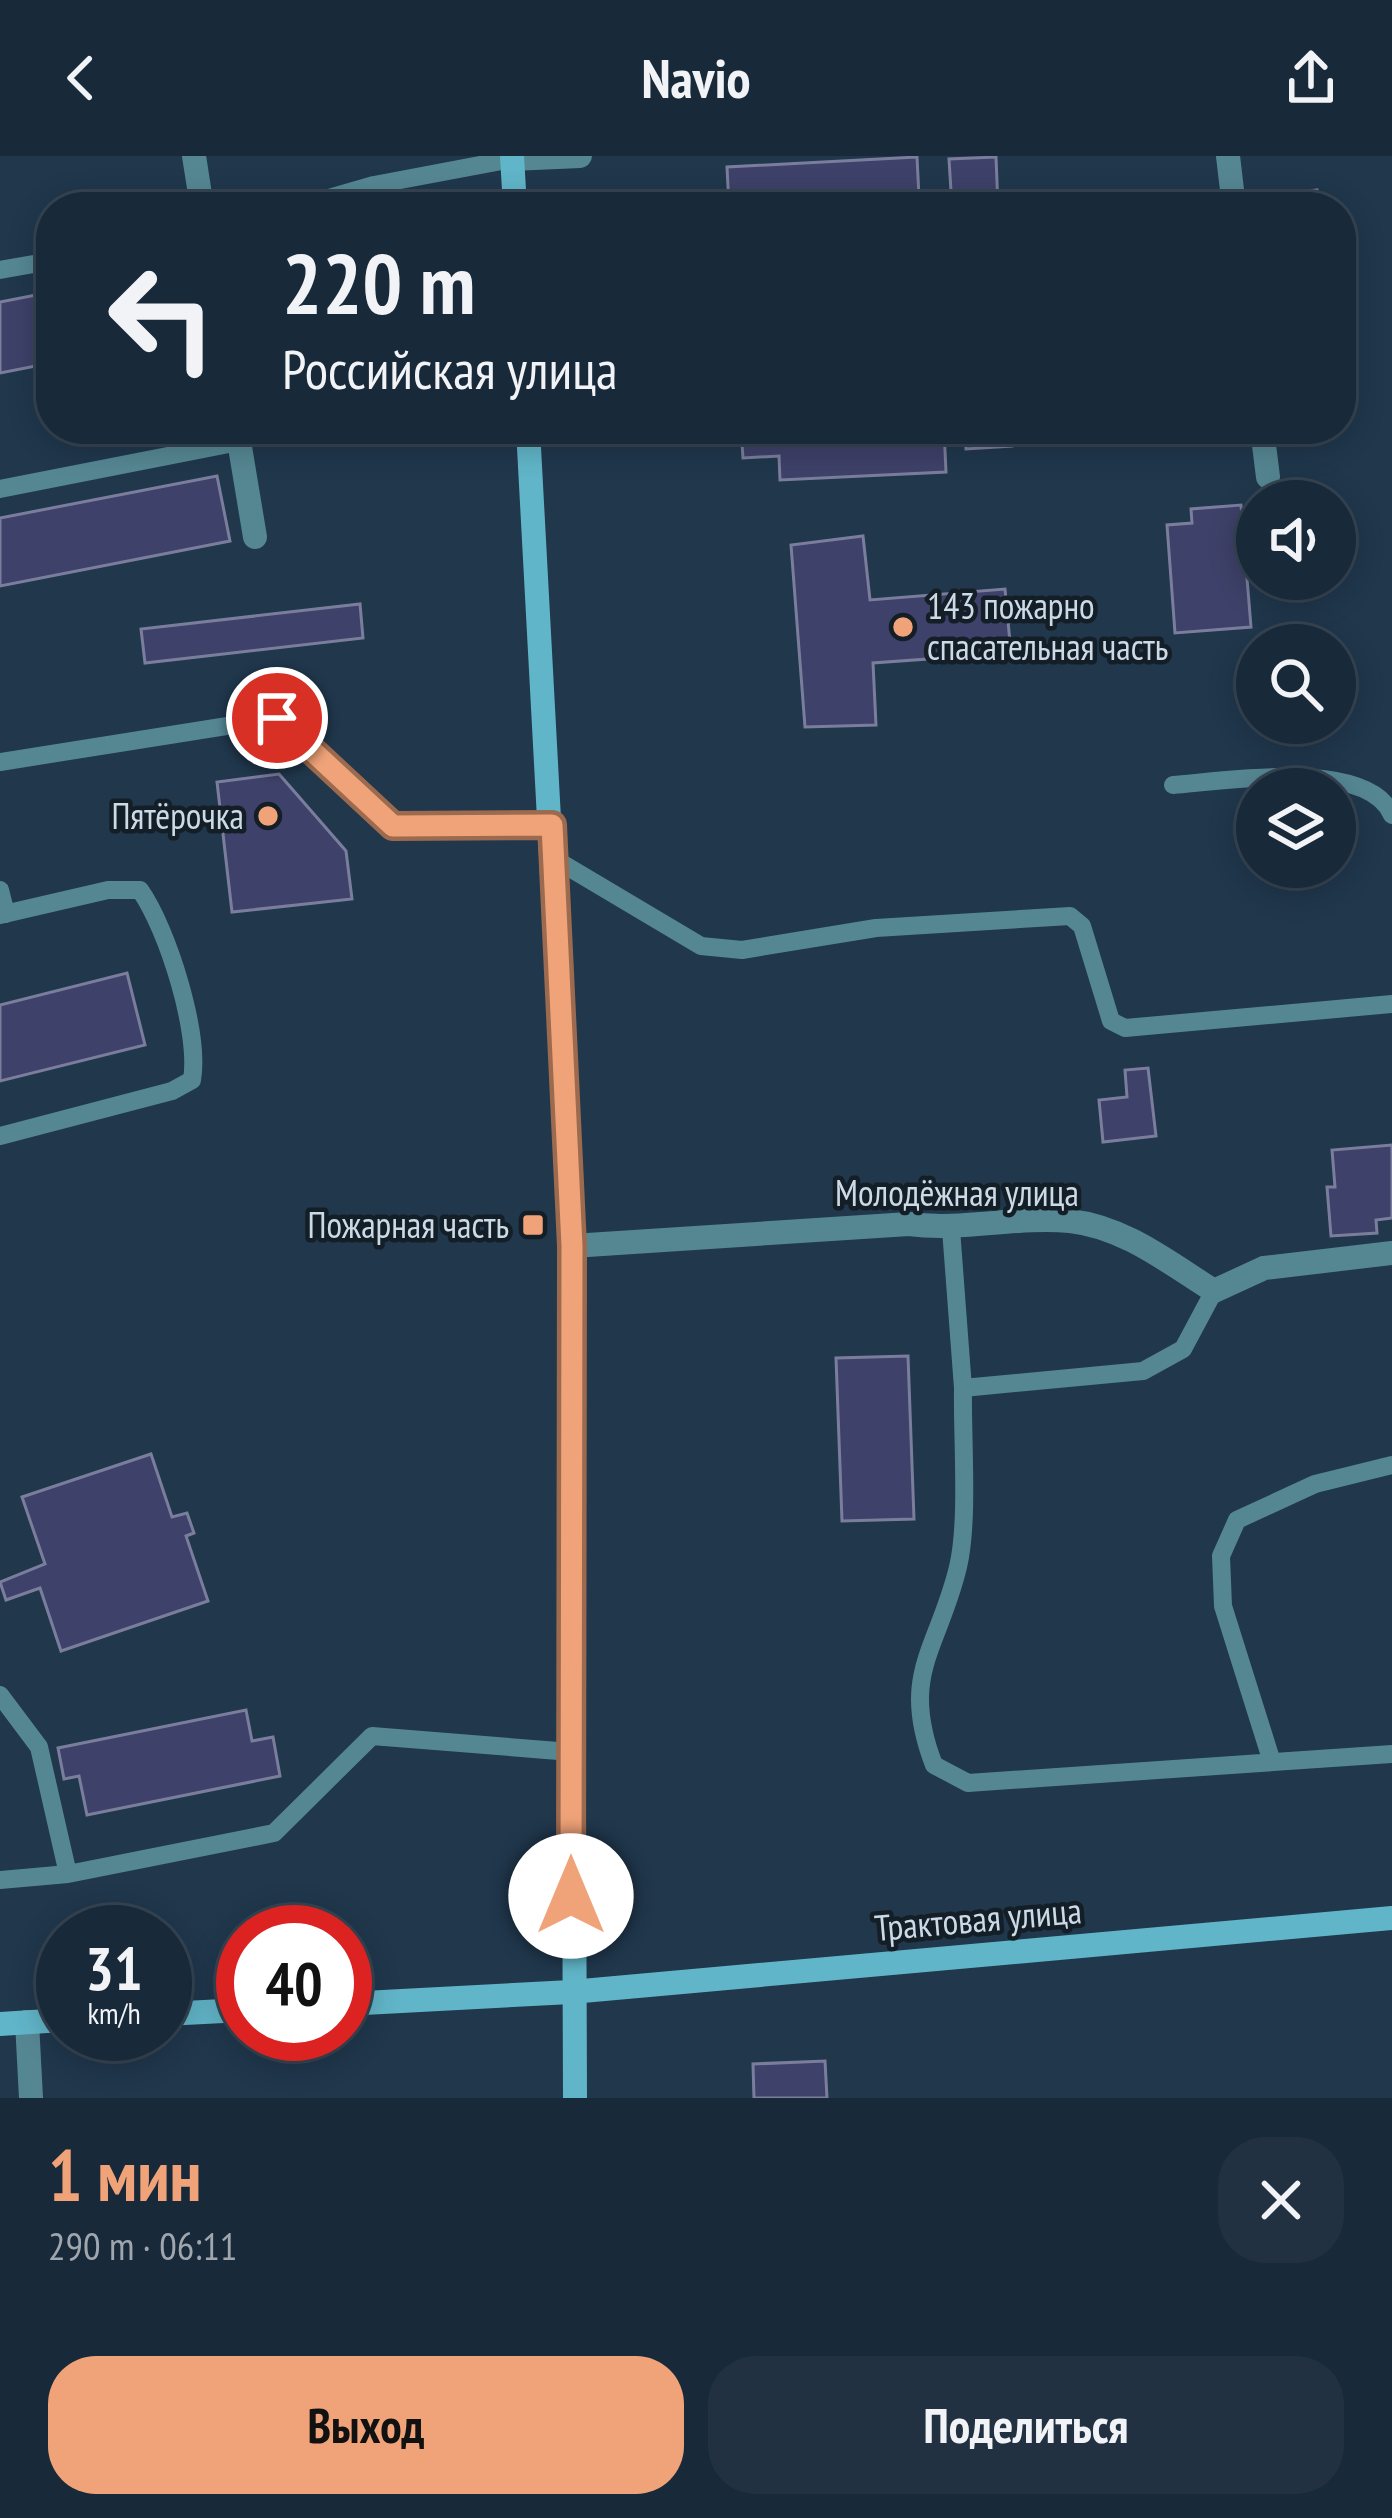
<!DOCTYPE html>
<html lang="ru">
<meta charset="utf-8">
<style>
body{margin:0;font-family:"PT Sans Narrow",sans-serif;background:#213141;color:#f1f3f6;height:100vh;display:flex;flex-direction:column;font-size:45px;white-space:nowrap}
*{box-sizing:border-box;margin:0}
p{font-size:39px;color:#9fa6ae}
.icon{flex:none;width:66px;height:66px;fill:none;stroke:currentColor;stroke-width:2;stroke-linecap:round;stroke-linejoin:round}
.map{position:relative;height:1942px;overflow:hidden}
.side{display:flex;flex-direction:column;background:#182939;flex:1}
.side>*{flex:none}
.top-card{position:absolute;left:36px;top:36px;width:1320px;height:252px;border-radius:48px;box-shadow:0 6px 30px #0003,0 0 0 3px #364553;background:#182939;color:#f1f3f6;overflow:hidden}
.controls{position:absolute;left:1236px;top:324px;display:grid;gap:24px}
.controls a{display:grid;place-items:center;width:120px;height:120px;border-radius:50%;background:#182939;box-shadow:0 6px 30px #0003,0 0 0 3px #364553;font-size:60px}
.speed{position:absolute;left:36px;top:1749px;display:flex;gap:24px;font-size:60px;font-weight:700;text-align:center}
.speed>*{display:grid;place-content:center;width:156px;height:156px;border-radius:50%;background:#182939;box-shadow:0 6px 30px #0003,0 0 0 3px #364553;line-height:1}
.speed small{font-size:30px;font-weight:400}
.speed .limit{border:18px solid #d22;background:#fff;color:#111}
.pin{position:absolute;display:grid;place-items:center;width:102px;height:102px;color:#fff;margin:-51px;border:6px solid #fff;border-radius:50%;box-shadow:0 3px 12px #0007}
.me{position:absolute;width:132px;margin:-66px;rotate:0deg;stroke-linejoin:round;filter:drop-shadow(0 0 9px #0008)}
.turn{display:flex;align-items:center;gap:42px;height:252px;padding:0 48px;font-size:54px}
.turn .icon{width:156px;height:156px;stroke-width:2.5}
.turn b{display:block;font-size:84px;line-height:102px}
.round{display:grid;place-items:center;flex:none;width:126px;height:126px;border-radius:48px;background:#213141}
.headline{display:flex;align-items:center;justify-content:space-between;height:204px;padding:0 48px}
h1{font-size:72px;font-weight:600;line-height:90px;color:#f0a378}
.cta{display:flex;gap:24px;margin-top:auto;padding:24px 48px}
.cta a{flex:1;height:138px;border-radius:48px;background:#f0a378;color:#111;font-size:48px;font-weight:600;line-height:138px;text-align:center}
.cta a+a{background:#213141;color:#f1f3f6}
header{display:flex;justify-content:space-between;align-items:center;height:156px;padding:0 48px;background:#182939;font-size:54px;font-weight:600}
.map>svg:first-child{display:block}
.building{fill:#3e4169;stroke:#7a7e9c;stroke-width:3}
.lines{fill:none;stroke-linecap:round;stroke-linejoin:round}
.lane{stroke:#558793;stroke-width:18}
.street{stroke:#558793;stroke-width:24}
.secondary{stroke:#61b5c8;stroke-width:24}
.route-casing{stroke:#9c6a4e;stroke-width:30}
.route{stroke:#f0a378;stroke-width:21}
.poi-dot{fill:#f0a378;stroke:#141e27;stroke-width:4.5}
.labels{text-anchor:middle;stroke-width:9;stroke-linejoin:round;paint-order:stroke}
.poi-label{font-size:36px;fill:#ccdae7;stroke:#141e27;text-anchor:end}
.street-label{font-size:36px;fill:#ccdae7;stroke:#141e27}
</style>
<header><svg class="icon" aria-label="back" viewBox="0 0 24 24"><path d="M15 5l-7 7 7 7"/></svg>Navio<svg class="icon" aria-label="share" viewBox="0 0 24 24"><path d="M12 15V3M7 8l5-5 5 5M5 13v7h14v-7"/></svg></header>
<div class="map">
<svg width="1392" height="1942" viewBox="0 0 1392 1942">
<rect width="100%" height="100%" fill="#20374c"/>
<path class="building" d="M917 1 919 41 729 51 727 11Z
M996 1 998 51H952L949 3Z
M1317 34 1320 51H1285L1284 38Z
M51 136V207L0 217V146Z
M741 273H944L946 316 780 324 779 300 743 302Z
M965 273H1011L1012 290 966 293Z
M217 320 230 385 0 430V362Z
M1241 349 1251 471 1175 477 1167 369 1192 367 1191 353Z
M863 380 870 444 1005 433 1011 497 873 507 876 569 805 571 791 389Z
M360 448 363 482 145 507 141 473Z
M279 618 346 695 352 743 232 756 217 626Z
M127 817 145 889 0 925V849Z
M1148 912 1156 980 1103 986 1099 944 1127 941 1125 914Z
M1392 989V1062L1376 1064 1377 1077 1331 1080 1327 1031H1335L1332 994Z
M908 1200 914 1363 842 1365 836 1202Z
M151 1298 172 1361 187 1357 194 1377 186 1380 208 1445 61 1495 40 1432 6 1444 0 1426 45 1408 22 1341Z
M246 1554 252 1585 273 1581 280 1620 87 1659 79 1620 64 1623 58 1592Z
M825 1905 827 1942H754L753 1908Z"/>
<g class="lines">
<path class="lane" d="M298 51 374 29 512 3
M0 114 51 105
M0 333 239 286
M0 606 277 562 393 670 552 669
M1173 629C1224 625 1368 602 1392 659
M553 702 701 790 742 794 876 772 1070 760 1082 770 1111 865 1125 872 1392 848
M0 734 6 758
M0 759 108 734H140C168 774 200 877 192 924L172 935 0 980
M951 1073 963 1232 1143 1215 1183 1193 1214 1135
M963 1232C962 1282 969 1365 958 1411 938 1494 899 1518 934 1609L968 1627 1392 1598
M0 1539 39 1591 68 1718 274 1677 372 1580 571 1596
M1272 1606 1223 1450 1221 1400 1237 1364 1315 1328 1392 1309
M0 1724 68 1718"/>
<path class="street" d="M194 0 202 51
M1228 0 1234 51
M512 3 580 0
M237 273 255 381
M1262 273 1268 321
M572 1090 909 1068C963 1075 1017 1060 1070 1065 1125 1071 1169 1107 1214 1135L1264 1112 1392 1097
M27 1866 31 1942"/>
<path class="secondary" d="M512 0 515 51
M528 273 572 1090 575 1942
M345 1848 571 1836 1392 1762
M165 1858 243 1854
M0 1868 63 1864"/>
</g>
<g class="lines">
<defs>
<path id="route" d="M277 562 393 670 552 669 572 1090 571 1740"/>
</defs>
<use href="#route" class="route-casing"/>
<use href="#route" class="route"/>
</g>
<g class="poi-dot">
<circle cx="903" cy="471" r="12"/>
<circle cx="268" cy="660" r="12"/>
<rect x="521" y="1057" width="24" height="24" rx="6"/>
</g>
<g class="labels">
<g class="poi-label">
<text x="927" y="463" text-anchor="start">143 пожарно<tspan x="927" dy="41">спасательная часть</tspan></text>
<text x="244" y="673">Пятёрочка</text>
<text x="509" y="1082">Пожарная часть</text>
</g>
<g class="street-label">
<text x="957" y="1050">Молодёжная улица</text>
<text transform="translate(978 1763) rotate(-5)" y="13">Трактовая улица</text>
</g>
</g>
</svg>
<div class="controls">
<a><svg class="icon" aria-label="sound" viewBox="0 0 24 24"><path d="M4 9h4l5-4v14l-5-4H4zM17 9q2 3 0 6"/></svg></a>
<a><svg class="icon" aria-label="search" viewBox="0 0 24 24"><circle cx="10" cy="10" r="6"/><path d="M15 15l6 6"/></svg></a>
<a><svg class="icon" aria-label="layers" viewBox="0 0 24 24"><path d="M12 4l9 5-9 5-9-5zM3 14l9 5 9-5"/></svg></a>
</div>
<div class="speed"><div>31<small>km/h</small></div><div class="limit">40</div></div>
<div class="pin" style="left:277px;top:562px;background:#d93025"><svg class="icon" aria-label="arrive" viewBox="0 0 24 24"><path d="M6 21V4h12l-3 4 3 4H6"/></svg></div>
<svg class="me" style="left:571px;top:1740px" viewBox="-20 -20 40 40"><circle r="19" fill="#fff"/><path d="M0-13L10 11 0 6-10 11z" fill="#f0a378"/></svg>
<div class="top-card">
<div class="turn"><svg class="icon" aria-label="left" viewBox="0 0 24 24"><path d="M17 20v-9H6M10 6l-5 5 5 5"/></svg><div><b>220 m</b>Российская улица</div></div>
</div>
</div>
<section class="side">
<div class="headline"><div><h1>1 мин</h1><p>290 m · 06:11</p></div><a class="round"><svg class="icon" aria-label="close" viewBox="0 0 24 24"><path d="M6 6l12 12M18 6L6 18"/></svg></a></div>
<div class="cta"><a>Выход</a><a>Поделиться</a></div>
</section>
